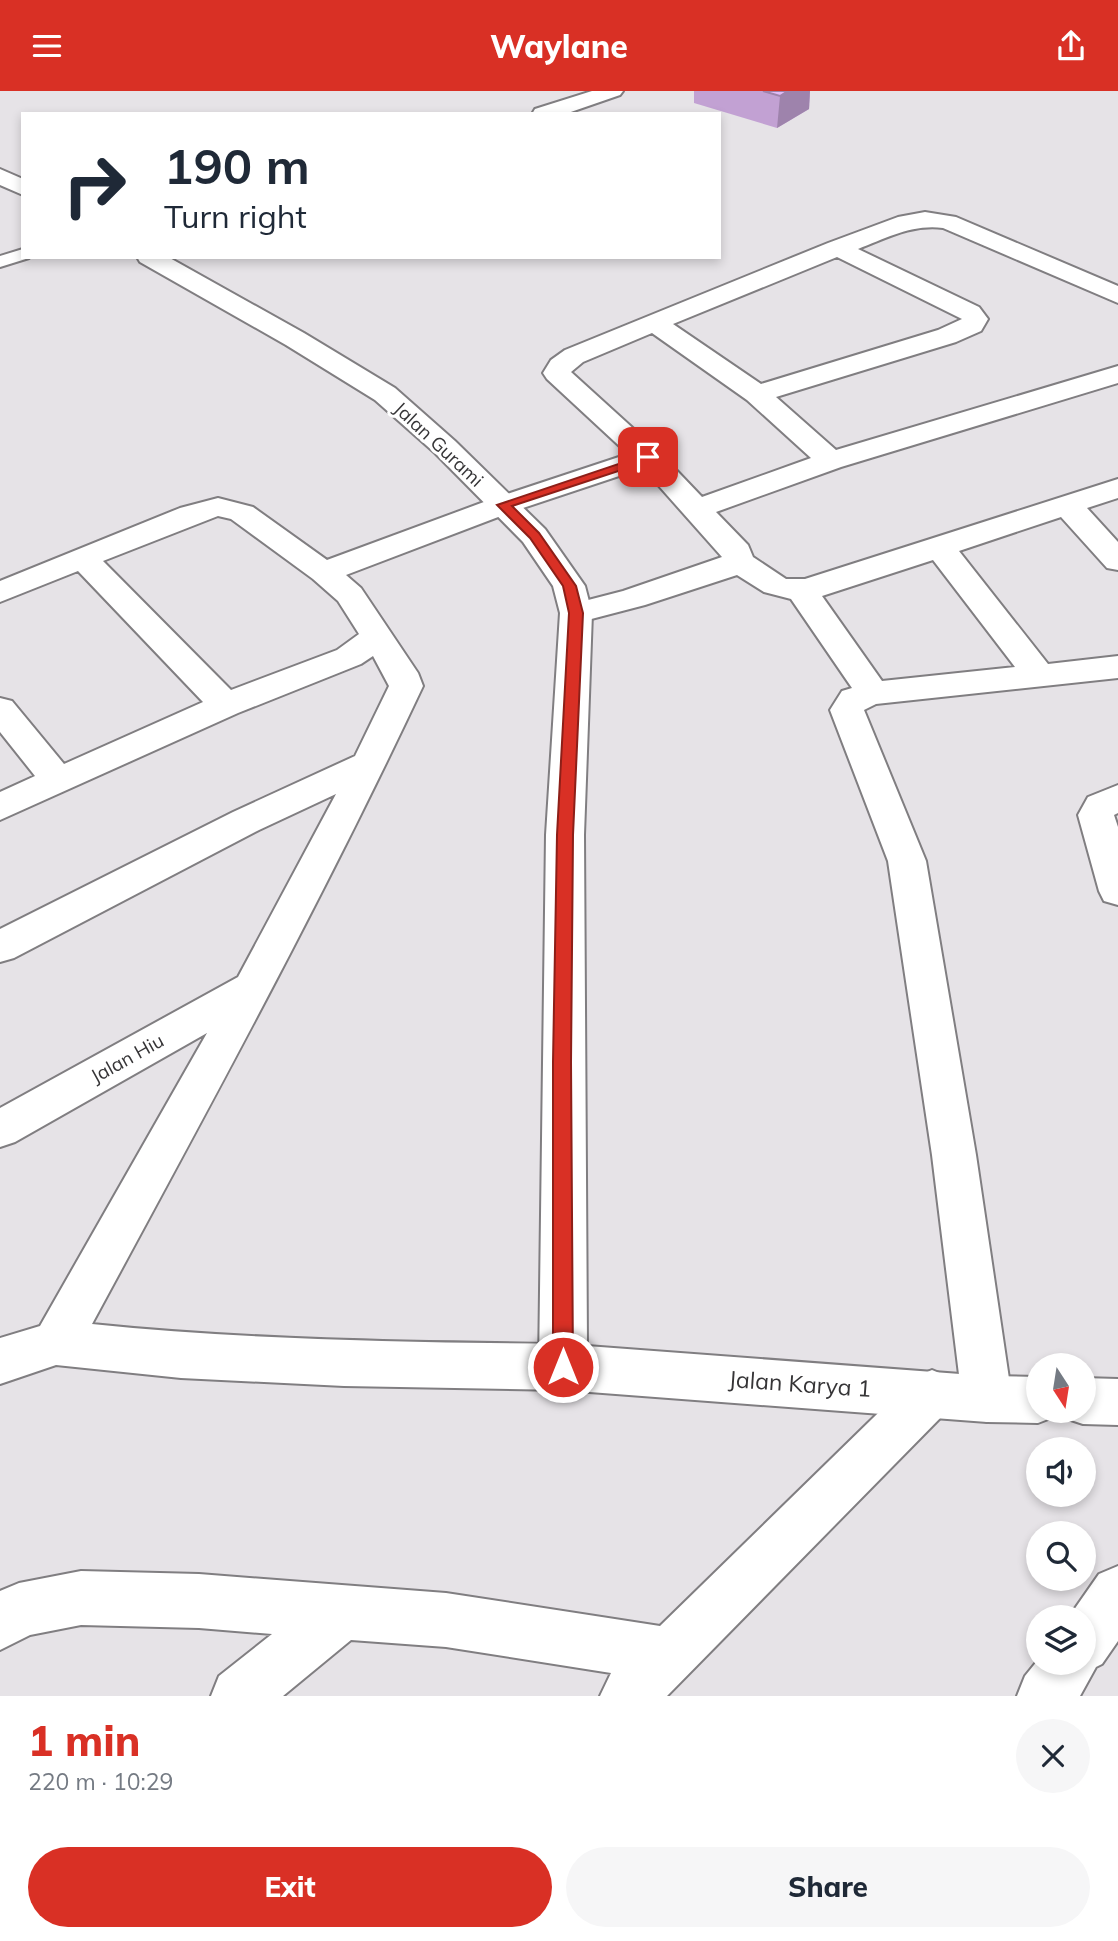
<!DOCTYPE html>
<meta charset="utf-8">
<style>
body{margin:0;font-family:Mulish,sans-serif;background:#f6f6f7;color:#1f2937;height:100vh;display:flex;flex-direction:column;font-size:26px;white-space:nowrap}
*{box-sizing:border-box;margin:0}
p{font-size:23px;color:#747a83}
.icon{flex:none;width:38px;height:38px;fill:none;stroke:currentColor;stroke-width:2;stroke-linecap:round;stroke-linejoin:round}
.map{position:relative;height:1605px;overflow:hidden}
.sheet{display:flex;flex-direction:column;background:#fff;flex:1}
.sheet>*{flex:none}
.top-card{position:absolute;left:21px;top:21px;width:700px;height:147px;border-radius:0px;box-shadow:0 4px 10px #0003;background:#fff;color:#1f2937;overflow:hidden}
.needle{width:46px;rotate:168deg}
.fabs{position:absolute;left:1026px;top:1262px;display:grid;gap:14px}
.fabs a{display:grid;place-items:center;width:70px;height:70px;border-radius:50%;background:#fff;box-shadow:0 4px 10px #0003;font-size:35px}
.pin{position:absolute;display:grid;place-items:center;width:60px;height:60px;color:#fff;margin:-30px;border-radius:14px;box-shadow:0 4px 10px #0006}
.me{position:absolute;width:77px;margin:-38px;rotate:0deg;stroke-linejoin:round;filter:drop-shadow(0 0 5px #0008)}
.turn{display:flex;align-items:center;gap:24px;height:147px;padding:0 28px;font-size:32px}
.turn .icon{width:91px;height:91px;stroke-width:2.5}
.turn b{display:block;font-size:49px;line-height:60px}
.round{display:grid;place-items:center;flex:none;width:74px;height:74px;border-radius:37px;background:#f6f6f7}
.overview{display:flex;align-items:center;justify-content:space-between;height:119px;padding:0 28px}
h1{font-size:42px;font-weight:800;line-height:52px;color:#d93025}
.cta{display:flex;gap:14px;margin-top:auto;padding:14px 28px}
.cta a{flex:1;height:80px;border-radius:42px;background:#d93025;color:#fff;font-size:28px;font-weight:800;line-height:80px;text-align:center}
.cta a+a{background:#f6f6f7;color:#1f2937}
header{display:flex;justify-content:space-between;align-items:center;height:91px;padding:0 28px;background:#d93025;color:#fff;font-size:32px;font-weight:800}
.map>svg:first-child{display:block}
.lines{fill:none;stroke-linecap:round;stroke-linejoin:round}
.service-casing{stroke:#807e81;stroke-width:4}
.minor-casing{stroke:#807e81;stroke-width:4}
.tertiary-casing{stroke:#807e81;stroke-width:4}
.service{fill:#fff;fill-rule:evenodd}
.minor{fill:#fff;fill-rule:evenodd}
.tertiary{fill:#fff;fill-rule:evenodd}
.wall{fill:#c2a1d3}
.shaded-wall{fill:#9e83ac}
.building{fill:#e1bbf5;stroke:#9e83ac;stroke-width:2}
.route{fill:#d93025;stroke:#8d1f18;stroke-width:2}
.labels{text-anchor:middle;stroke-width:6;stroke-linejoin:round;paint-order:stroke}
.street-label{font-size:19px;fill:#363537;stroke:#fff}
.near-street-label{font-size:23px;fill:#363537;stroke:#fff}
</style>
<header><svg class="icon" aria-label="menu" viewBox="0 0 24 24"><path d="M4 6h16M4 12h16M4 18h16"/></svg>Waylane<svg class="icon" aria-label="share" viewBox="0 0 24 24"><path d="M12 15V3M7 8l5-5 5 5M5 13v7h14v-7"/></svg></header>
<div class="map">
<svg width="1118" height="1605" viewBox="0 0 1118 1605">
<rect width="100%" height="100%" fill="#e6e3e7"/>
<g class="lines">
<defs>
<path id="service" d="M23 158V166L29 167 0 176V165Z"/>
<path id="minor" d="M592 0H623L620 4 565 23H532L535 18Z
M925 121 956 126 1118 195V212L943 137C912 133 887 147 858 158L979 216 988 228 981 240 956 251 776 306 836 359 1118 275V292L841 376 716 421 748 454 753 466 786 488H805L1118 388V407L1087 417 1118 451V479L1107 477 1061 426 959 460 1048 573 1118 565V587L876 613 864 619 926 770 976 1064 1012 1308 1005 1324 987 1331 969 1324 962 1308 932 1064 888 770 830 619 842 600 852 597 791 508 764 501 737 484 645 514 576 532 565 529 560 522 565 515 623 500 722 466 643 377 514 420 346 484 361 497 418 582 423 595C321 812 206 1022 92 1233 248 1249 406 1251 563 1253L580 1260 587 1276 580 1292 563 1299 344 1295 181 1287 56 1274 0 1293V1247L40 1235 207 942 15 1051 0 1056V1017L238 886 336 703 259 739 14 867 0 871V838L233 721 355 665 389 595 373 565 361 573 238 622 0 729V701L35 685 0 641V607L12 610 64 673 203 611 78 480 0 511V490L180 417 218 407 253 416 327 469 492 408 628 363 547 288 543 282 551 269 565 259 828 152 898 126ZM837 166 962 228 938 239 761 293 673 233ZM652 242 747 309 811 367 702 406 658 360 571 281 583 271ZM218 425 231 428 313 488 338 510 359 543 337 559 231 599 103 470ZM933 469 1015 576 882 590 822 505Z
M1118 694V722L1114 724 1118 736V814L1104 810 1099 800 1078 724 1088 706Z
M932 1279 949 1286 957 1302 949 1318 667 1605H600L611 1582 446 1556 351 1549 283 1605H211L219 1585 272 1543 199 1537 81 1534 30 1544 0 1559V1500L19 1492 81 1480 199 1483 446 1502 660 1535 915 1286Z
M1118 1475V1550L1102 1573 1096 1576 1080 1605H1017L1025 1585 1038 1569V1572H1083V1526H1069L1099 1483Z"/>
<path id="tertiary" d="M0 78 23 88V104L0 94Z
M137 166H168L304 242 395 297 455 350 545 438 585 495 592 522 584 744 587 1255 987 1285 1038 1286V1320H1058L1056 1325 1038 1332 987 1331 563 1299 546 1292 539 1276 546 744 560 522 553 495 523 451 435 362 375 309 286 254 140 171Z
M1083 1287 1118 1288V1334L1083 1333 1065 1327 1062 1320H1083Z"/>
</defs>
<use href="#service" class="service-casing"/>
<use href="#minor" class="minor-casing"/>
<use href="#tertiary" class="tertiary-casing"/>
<use href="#service" class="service"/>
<use href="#minor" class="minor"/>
<use href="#tertiary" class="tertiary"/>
</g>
<path class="wall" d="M694 0H810L809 18 777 37 694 12Z"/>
<path class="shaded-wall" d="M788 0H810L809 18 777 37 780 5Z"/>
<path class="building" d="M763 0H788L780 5Z"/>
<path class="route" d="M648 363 654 366 652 369 512 415 539 442 576 495 583 522 573 744 571 971 573 1276 570 1283 563 1286 555 1283 553 1276V971L557 744 569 522 563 495 530 447 497 414Z"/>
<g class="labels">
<g class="street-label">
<text transform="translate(439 353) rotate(43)" y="7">Jalan Gurami</text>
<text transform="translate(127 967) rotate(-29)" y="7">Jalan Hiu</text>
</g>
<g class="near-street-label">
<text transform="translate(800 1293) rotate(4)" y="8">Jalan Karya 1</text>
</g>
</g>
</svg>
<div class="fabs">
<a><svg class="needle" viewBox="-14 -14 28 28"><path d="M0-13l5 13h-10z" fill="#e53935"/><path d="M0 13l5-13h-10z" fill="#747a83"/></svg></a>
<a><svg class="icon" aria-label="sound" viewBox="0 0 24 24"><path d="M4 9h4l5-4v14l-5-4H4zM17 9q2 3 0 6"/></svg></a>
<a><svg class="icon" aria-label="search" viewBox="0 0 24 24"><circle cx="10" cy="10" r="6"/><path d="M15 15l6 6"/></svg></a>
<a><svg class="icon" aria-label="layers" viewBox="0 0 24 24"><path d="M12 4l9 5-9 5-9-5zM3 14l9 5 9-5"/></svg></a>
</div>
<div class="pin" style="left:648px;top:366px;background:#d93025"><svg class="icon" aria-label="arrive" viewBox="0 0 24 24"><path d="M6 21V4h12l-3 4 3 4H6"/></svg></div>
<svg class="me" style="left:563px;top:1276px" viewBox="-20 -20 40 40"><circle r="17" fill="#d93025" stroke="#fff" stroke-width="3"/><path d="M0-11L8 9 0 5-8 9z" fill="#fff"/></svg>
<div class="top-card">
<div class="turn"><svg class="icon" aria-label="right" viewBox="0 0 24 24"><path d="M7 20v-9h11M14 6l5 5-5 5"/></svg><div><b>190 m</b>Turn right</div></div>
</div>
</div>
<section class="sheet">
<div class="overview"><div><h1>1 min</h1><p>220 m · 10:29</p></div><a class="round"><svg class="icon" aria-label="close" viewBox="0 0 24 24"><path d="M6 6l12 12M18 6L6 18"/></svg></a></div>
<div class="cta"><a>Exit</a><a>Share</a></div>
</section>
